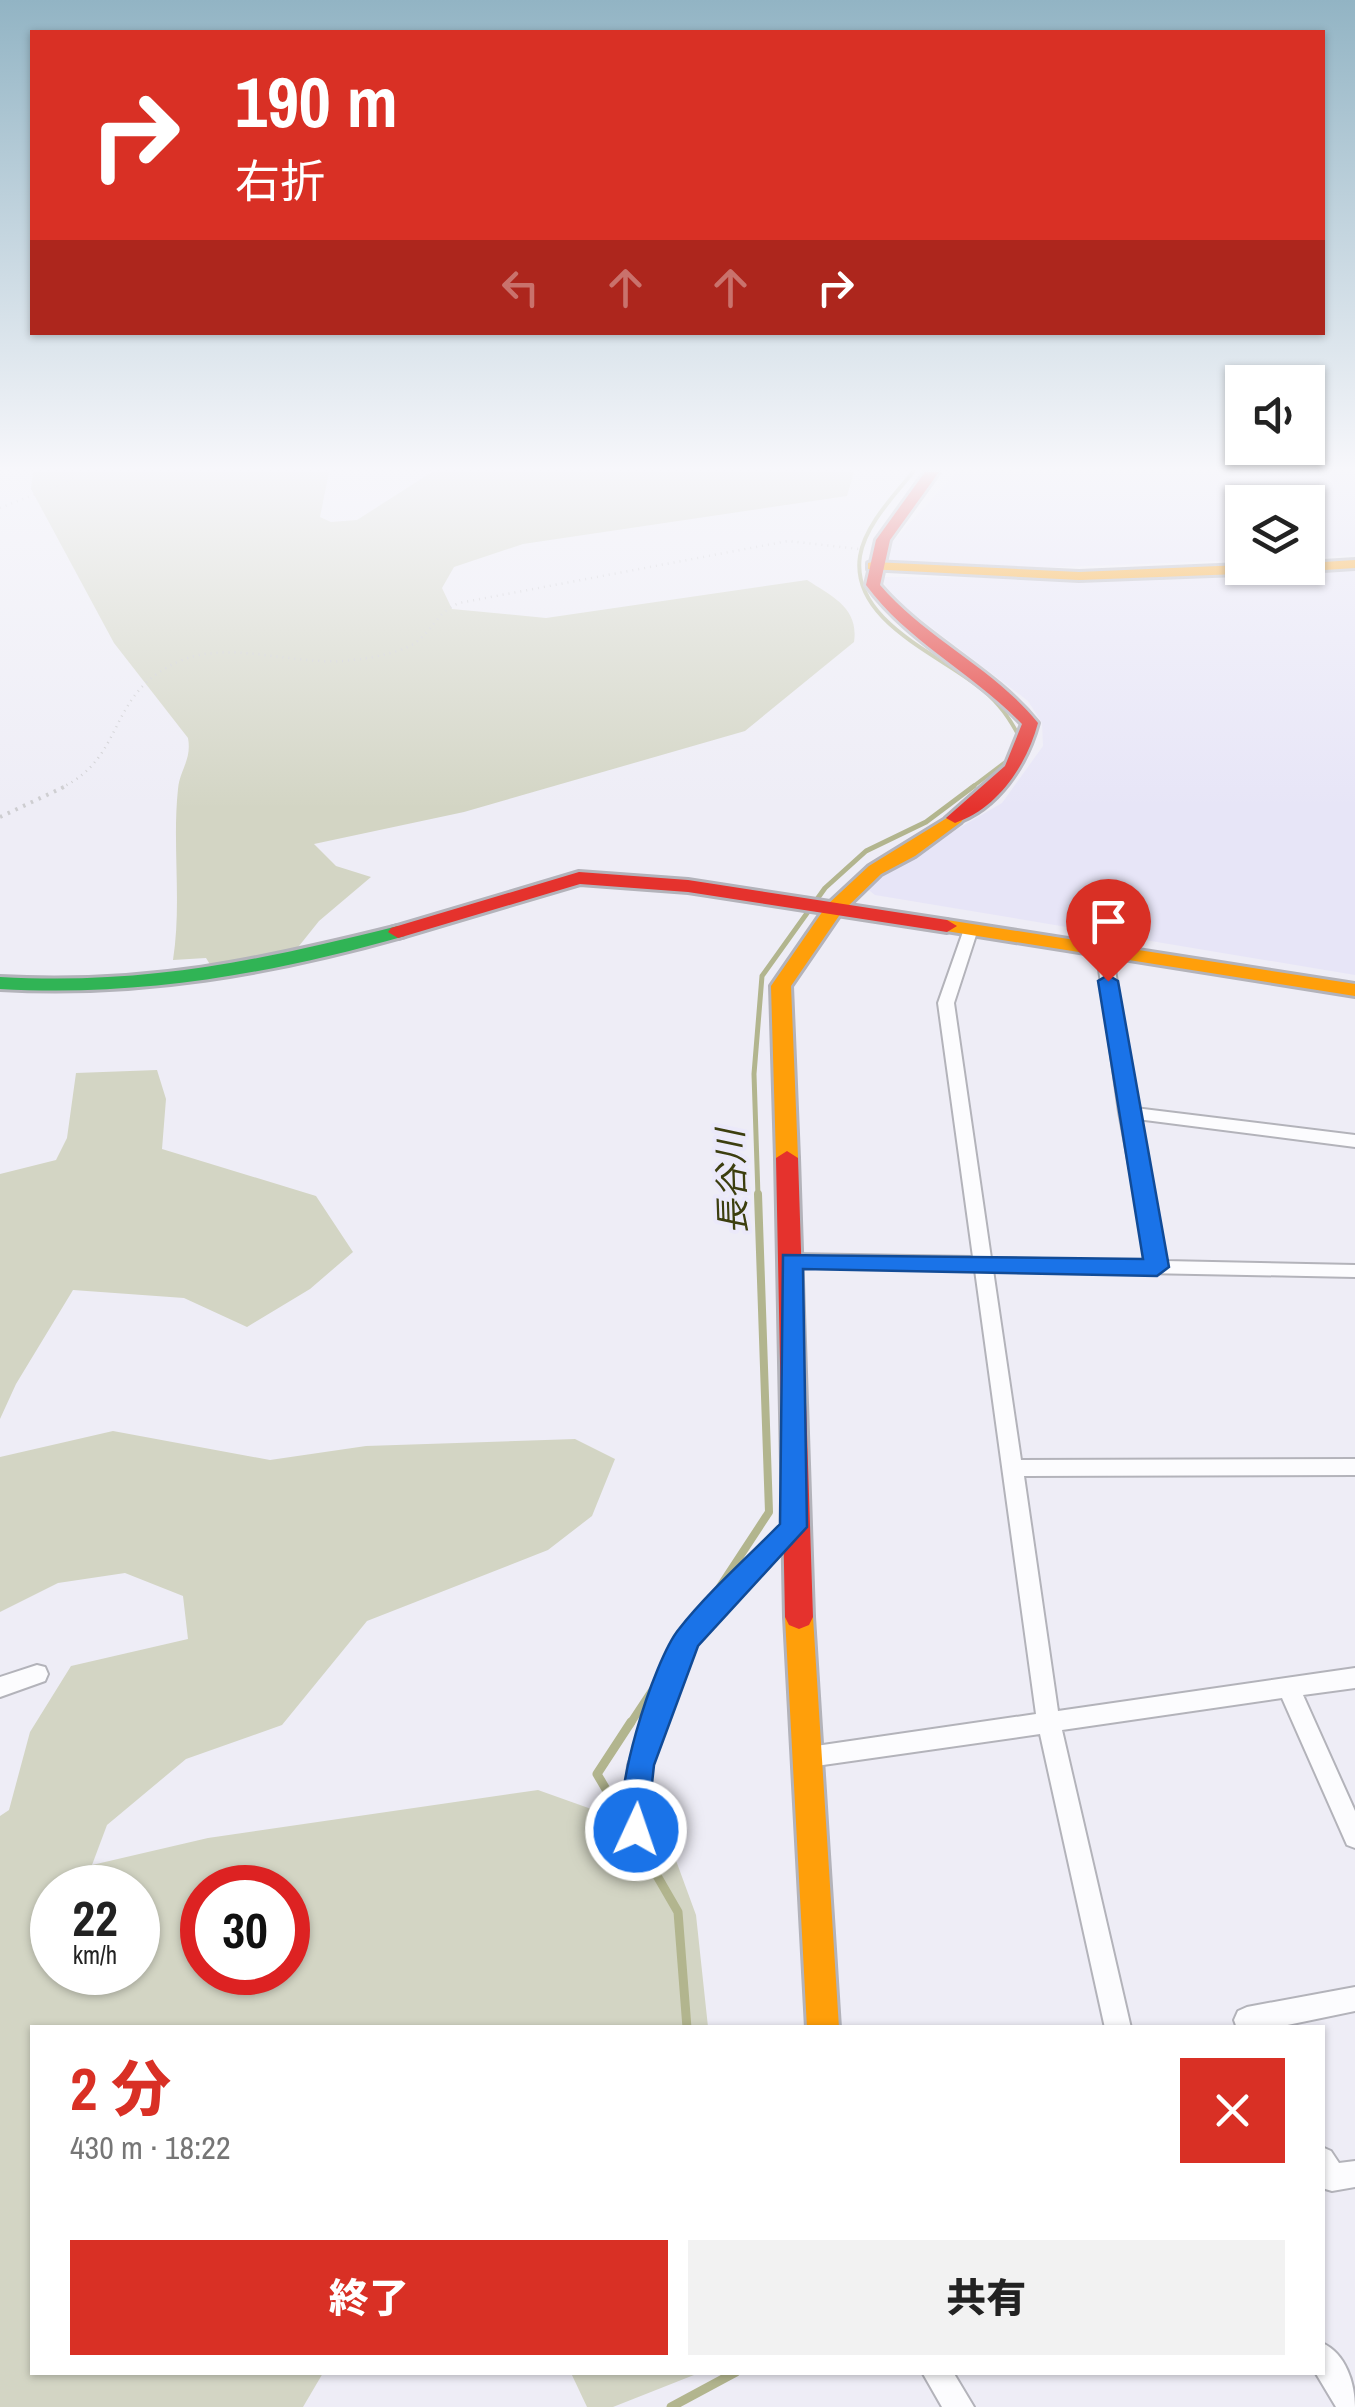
<!DOCTYPE html>
<html lang="ja">
<meta charset="utf-8">
<style>
body{margin:0;font-family:"Archivo Narrow","Noto Sans JP",sans-serif;background:#f2f2f2;color:#222;height:100vh;display:flex;flex-direction:column;font-size:38px;white-space:nowrap}
*{box-sizing:border-box;margin:0}
p{font-size:32px;color:#767676}
.icon{flex:none;width:55px;height:55px;fill:none;stroke:currentColor;stroke-width:2;stroke-linecap:round;stroke-linejoin:round}
.map{position:relative;flex:1;overflow:hidden}
.side{position:absolute;left:30px;top:2025px;width:1295px;height:350px;display:flex;flex-direction:column;background:#fff;border-radius:0px;box-shadow:0 2px 8px #0004}
.side>*{flex:none}
.hud{position:absolute;left:30px;top:30px;width:1295px;height:305px;border-radius:0px;box-shadow:0 2px 8px #0004;background:#d93025;color:#fff;overflow:hidden}
.tools{position:absolute;left:1225px;top:365px;display:grid;gap:20px}
.tools a{display:grid;place-items:center;width:100px;height:100px;border-radius:0px;background:#fff;box-shadow:0 2px 8px #0004;font-size:50px}
.speed{position:absolute;left:30px;top:1865px;display:flex;gap:20px;font-size:50px;font-weight:700;text-align:center}
.speed>*{display:grid;place-content:center;width:130px;height:130px;border-radius:50%;background:#fff;box-shadow:0 2px 8px #0004;line-height:1}
.speed small{font-size:25px;font-weight:400}
.speed .limit{border:15px solid #d22;background:#fff;color:#111}
.pin{position:absolute;display:grid;place-items:center;width:85px;height:85px;color:#fff;margin:-102px -42px;border-radius:50% 50% 50% 0;rotate:-45deg;box-shadow:0 0 10px #0007}
.pin .icon{rotate:45deg}
.me{position:absolute;width:110px;margin:-55px;rotate:3deg;stroke-linejoin:round;filter:drop-shadow(0 0 8px #0008)}
.turn{display:flex;align-items:center;gap:35px;height:210px;padding:0 40px;font-size:45px}
.turn .icon{width:130px;height:130px;stroke-width:2.5}
.turn b{display:block;font-size:70px;line-height:85px}
.lanes{display:flex;align-items:center;height:95px;padding:0 40px;background:#0003;justify-content:center;gap:50px;direction:ltr}
.lanes .off{opacity:.35}
.round{display:grid;place-items:center;flex:none;width:105px;height:105px;border-radius:0px;background:#f2f2f2}
.head{display:flex;align-items:center;justify-content:space-between;height:170px;padding:0 40px}
h1{font-size:60px;font-weight:800;line-height:75px;color:#d93025}
.button{display:flex;gap:20px;margin-top:auto;padding:20px 40px}
.button a{flex:1;height:115px;border-radius:0px;background:#d93025;color:#fff;font-size:40px;font-weight:800;line-height:115px;text-align:center}
.button a+a{background:#f2f2f2;color:#222}
.map>svg:first-child{display:block}
.built{fill:#e7e5f7}
.green{fill:#d3d5c4;fill-rule:evenodd}
.lines{fill:none;stroke-linecap:round;stroke-linejoin:round}
.stream-far3{stroke:#b2b58e;stroke-width:4}
.stream-far2{stroke:#b2b58e;stroke-width:5}
.stream-far1{stroke:#b2b58e;stroke-width:8}
.stream{stroke:#b2b58e;stroke-width:9}
.street-casing{stroke:#b3b3ba;stroke-width:4}
.fast-casing{stroke:#b3b3ba;stroke-width:6}
.slow-casing{stroke:#b3b3ba;stroke-width:6}
.jam-casing{stroke:#b3b3ba;stroke-width:6}
.path-far1{stroke:#cdcdd0;stroke-width:2.5;stroke-dasharray:1 5;stroke-linecap:butt}
.path{stroke:#cdcdd0;stroke-width:4;stroke-dasharray:2.5 6;stroke-linecap:butt}
.street{fill:#fcfcfe;fill-rule:evenodd}
.fast{fill:#30b455;fill-rule:evenodd}
.slow{fill:#ff9f0a;fill-rule:evenodd}
.jam{fill:#e5322d;fill-rule:evenodd}
.route{fill:#1a73e8;stroke:#114b97;stroke-width:2.5}
.labels{text-anchor:middle;stroke-width:8;stroke-linejoin:round;paint-order:stroke}
.water-label{font-size:35px;font-style:italic;fill:#3c3e0f;stroke:#ebe9fa}
</style>
<div class="map">
<svg width="1355" height="2407" viewBox="0 0 1355 2407">
<rect width="100%" height="100%" fill="#eeedf6"/>
<path class="built" d="M957 472H1355V555L1308 558V502H1242V560L1036 568 889 562 880 555Z
M1355 571V975L875 895 866 888 880 874 1002 803 1043 746 1042 723 1028 701 894 599 881 577 1150 578Z"/>
<path class="green" d="M33 472H329L320 517 331 522 357 520 432 472H854L847 496 523 544 454 567 442 588 452 609 546 618 807 580C833 597 859 608 854 642L745 731 464 812 314 844 336 866 371 877 319 921 291 956 211 966 206 958 173 960C182 903 172 846 178 789 180 769 192 760 188 738L114 643 31 489Z
M157 1070 166 1099 162 1149 316 1196 353 1252 310 1289 247 1327 184 1298 73 1290 16 1384 0 1419V1174L56 1160 67 1138 76 1073Z
M113 1431 270 1460 366 1446 575 1439 615 1459 592 1516 548 1550 367 1621 282 1725 186 1759 107 1825 92 1865 208 1838 538 1790 667 1836 696 1915 708 2027 32 2028V2372L323 2373 303 2407H0V1816L9 1810 30 1732 71 1666 188 1639 183 1596 125 1573 58 1583 0 1612V1457ZM52 1888H138V1972H52ZM202 1888H288V1972H202Z
M571 2373H699L613 2407H587Z"/>
<g class="lines">
<path class="stream-far3" d="M913 472C894 496 865 525 860 556 850 622 942 655 983 690 1000 704 1010 719 1020 738
M971 788 1016 754"/>
<path class="stream-far2" d="M758 1196 754 1074 762 976 825 888 866 851 926 822 974 786"/>
<path class="stream-far1" d="M710 1602 769 1512 758 1194
M630 1724 665 1671"/>
<path class="stream" d="M627 1825 597 1774 631 1722
M634 1836 678 1912 687 2028
M671 2407 736 2372"/>
<defs>
<path id="street" d="M971 925 978 929 954 1003 991 1258 1147 1261 1119 1112 1096 948 1099 945H1109L1112 948 1135 1108 1355 1135V1147L1137 1119 1165 1261 1355 1265V1277L993 1270 1021 1460 1355 1459V1475L1024 1476 1058 1711 1355 1668V1688L1303 1695 1355 1811V1848L1347 1845 1282 1698 1062 1730 1131 2028H1105L1040 1734 809 1767 801 1764 798 1757 801 1750 809 1747 1036 1714 975 1270 791 1266 782 1260 791 1254 973 1257 938 1003 964 929Z
M794 1519 801 1521 804 1527 801 1533 695 1645 650 1765 648 1829 644 1837 636 1840 628 1837 624 1829 628 1765 678 1633 787 1521Z
M37 1665 45 1667 48 1674 45 1681 0 1697V1677Z
M1355 1987V2011L1273 2028H1237L1234 2020 1238 2011 1247 2007Z
M1322 2147 1331 2151 1339 2163 1355 2161V2187L1332 2191 1322 2188Z
M1322 2343C1346 2353 1355 2384 1355 2407H1336L1315 2372H1322Z
M922 2372H953L974 2407H942Z"/>
<path id="fast" d="M398 926 405 928V936C271 974 140 997 0 989V977C146 985 258 961 398 926Z"/>
<path id="slow" d="M1355 560V568L1308 571 1301 568H1308V563Z
M873 562 1079 572 1242 565 1296 568 1289 572 1079 580 868 569V563Z
M955 813 964 818 961 822 915 856 881 874 841 913 791 986 798 1158 795 1163H779L776 1158 771 986 827 905 869 866Z
M947 920 1355 984V996L940 930V922Z
M799 1605 809 1609 813 1617 839 2028H807L785 1617 789 1609Z"/>
<path id="jam" d="M925 472H939L890 540 880 585C926 639 994 668 1038 723 1027 764 998 809 955 823L946 818 1005 766 1022 724C973 673 908 642 866 585L876 540Z
M579 872 688 880 947 920 957 926 947 932 688 892 580 884 405 936 398 938 388 932 391 928Z
M787 1151 798 1158 813 1617 809 1625 799 1629 789 1625 785 1617 776 1158Z"/>
</defs>
<use href="#street" class="street-casing"/>
<use href="#fast" class="fast-casing"/>
<use href="#slow" class="slow-casing"/>
<use href="#jam" class="jam-casing"/>
<path class="path-far1" d="M0 508 92 472
M61 788C128 756 105 692 182 660 230 641 290 664 341 661 360 660 399 654 415 643 433 630 437 612 459 603L788 541 859 549"/>
<path class="path" d="M0 817 66 786"/>
<use href="#street" class="street"/>
<use href="#fast" class="fast"/>
<use href="#slow" class="slow"/>
<use href="#jam" class="jam"/>
</g>
<linearGradient id="sky" x2="0" y2="1"><stop stop-color="#92b4c4"/><stop offset="0.58" stop-color="#f7f7fb"/><stop offset="1" stop-color="#f7f7fb" stop-opacity="0"/></linearGradient>
<rect width="1355" height="809" fill="url(#sky)"/>
<path class="route" d="M1108 975 1118 981 1169 1267 1157 1276 803 1269 807 1527 698 1646 654 1765 646 1839 636 1844 625 1839C608 1803 654 1659 679 1629 709 1591 747 1558 780 1524L783 1255 1143 1259 1098 981Z"/>
<g class="labels">
<g class="water-label">
<text transform="translate(732 1182) rotate(-92)" y="12">長谷川</text>
</g>
</g>
</svg>
<div class="tools">
<a><svg class="icon" aria-label="sound" viewBox="0 0 24 24"><path d="M4 9h4l5-4v14l-5-4H4zM17 9q2 3 0 6"/></svg></a>
<a><svg class="icon" aria-label="layers" viewBox="0 0 24 24"><path d="M12 4l9 5-9 5-9-5zM3 14l9 5 9-5"/></svg></a>
</div>
<div class="speed"><div>22<small>km/h</small></div><div class="limit">30</div></div>
<div class="pin" style="left:1108px;top:981px;background:#d93025"><svg class="icon" aria-label="arrive" viewBox="0 0 24 24"><path d="M6 21V4h12l-3 4 3 4H6"/></svg></div>
<svg class="me" style="left:636px;top:1830px" viewBox="-20 -20 40 40"><circle r="17" fill="#1a73e8" stroke="#fff" stroke-width="3"/><path d="M0-11L8 9 0 5-8 9z" fill="#fff"/></svg>
<div class="hud">
<div class="turn"><svg class="icon" aria-label="right" viewBox="0 0 24 24"><path d="M7 20v-9h11M14 6l5 5-5 5"/></svg><div><b>190 m</b>右折</div></div>
<div class="lanes"><svg class="icon off" aria-label="left" viewBox="0 0 24 24"><path d="M17 20v-9H6M10 6l-5 5 5 5"/></svg><svg class="icon off" aria-label="ahead" viewBox="0 0 24 24"><path d="M12 20V5M6 11l6-6 6 6"/></svg><svg class="icon off" aria-label="ahead" viewBox="0 0 24 24"><path d="M12 20V5M6 11l6-6 6 6"/></svg><svg class="icon" aria-label="right" viewBox="0 0 24 24"><path d="M7 20v-9h11M14 6l5 5-5 5"/></svg></div>
</div>
<section class="side">
<div class="head"><div><h1>2 分</h1><p>430 m · 18:22</p></div><a class="round" style="background:#d93025;color:#fff"><svg class="icon" aria-label="close" viewBox="0 0 24 24"><path d="M6 6l12 12M18 6L6 18"/></svg></a></div>
<div class="button"><a>終了</a><a>共有</a></div>
</section>
</div>
